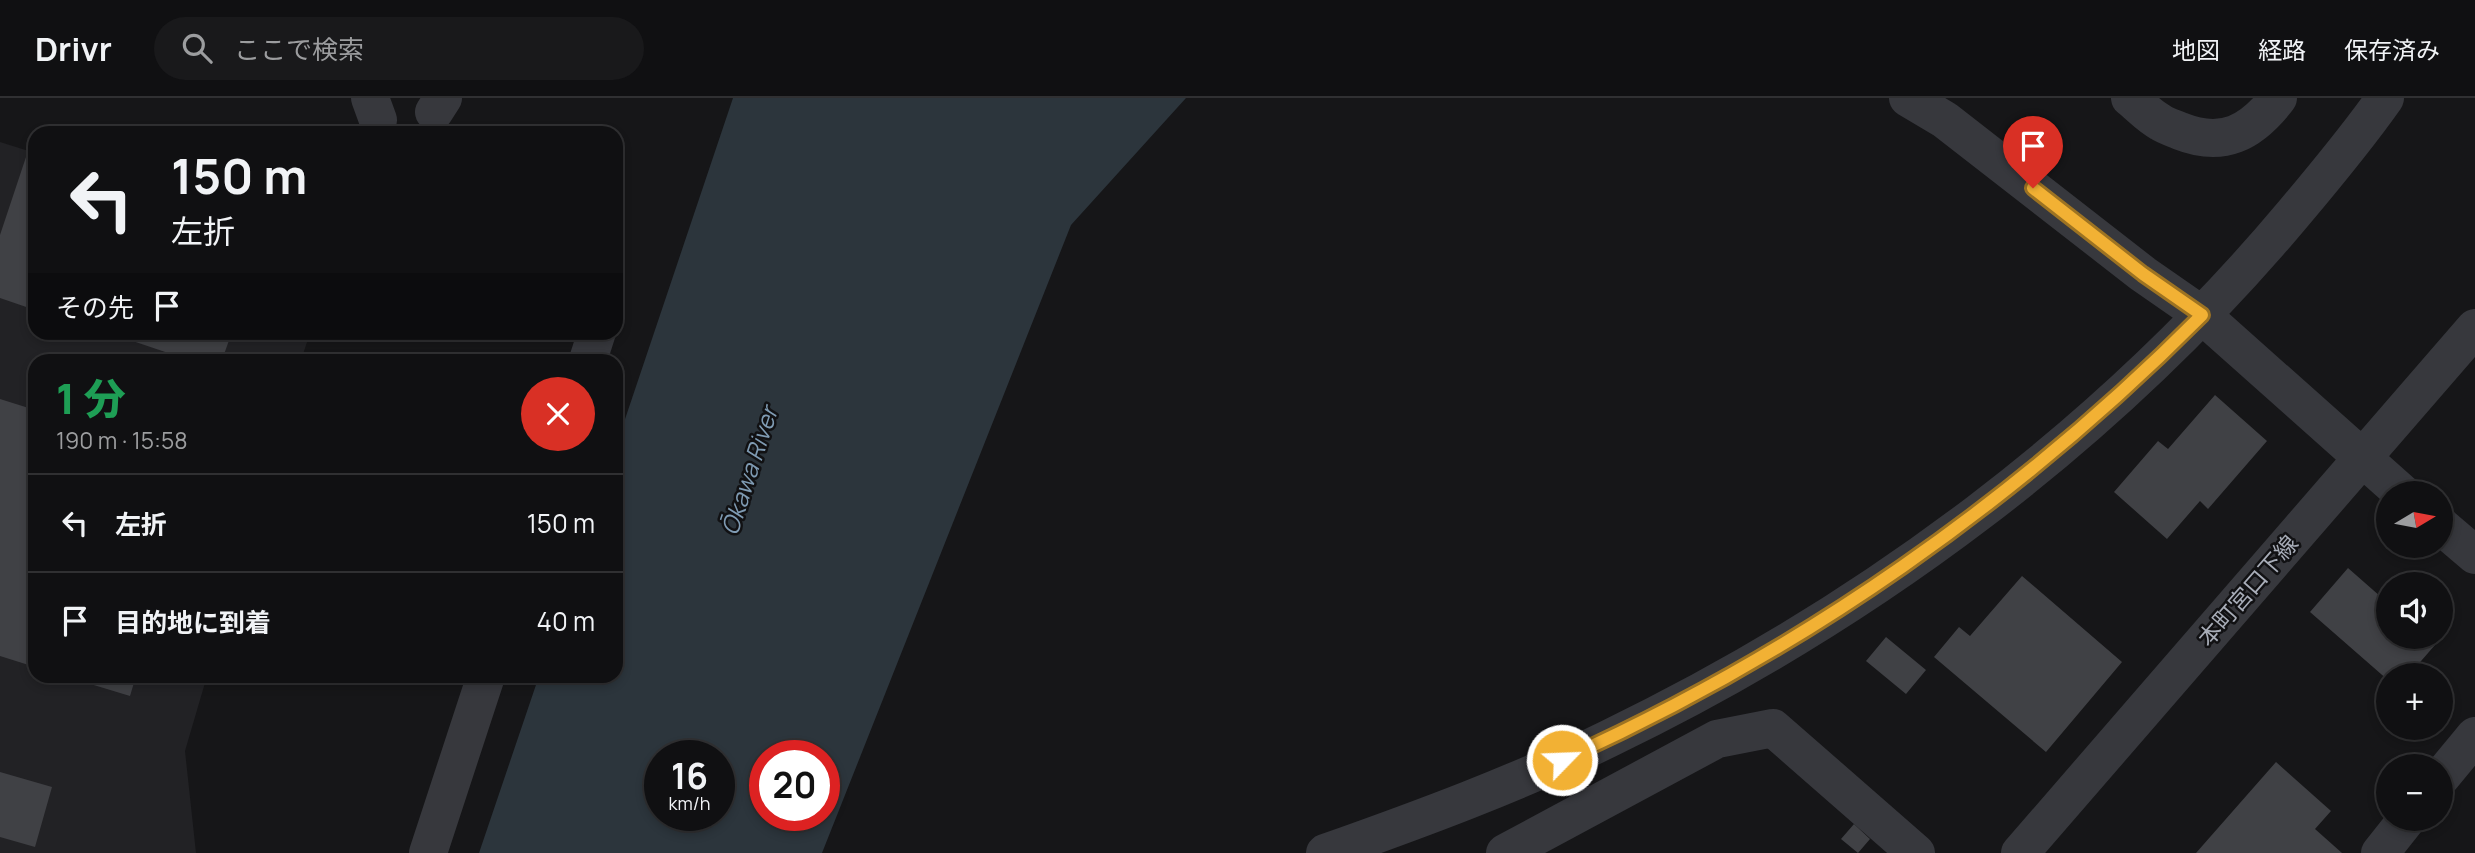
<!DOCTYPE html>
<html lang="ja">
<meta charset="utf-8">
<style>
body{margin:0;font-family:Manrope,"Noto Sans JP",sans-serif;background:#19191b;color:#f1f3f6;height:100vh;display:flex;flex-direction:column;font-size:26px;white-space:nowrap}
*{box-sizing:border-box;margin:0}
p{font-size:23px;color:#9c9d9f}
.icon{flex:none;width:38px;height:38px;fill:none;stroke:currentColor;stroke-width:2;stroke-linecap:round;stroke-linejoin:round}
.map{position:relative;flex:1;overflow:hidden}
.sheet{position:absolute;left:28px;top:256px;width:595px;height:329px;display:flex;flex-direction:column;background:#101012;border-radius:21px;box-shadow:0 4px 10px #0003,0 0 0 2px #303032}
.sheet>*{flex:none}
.hud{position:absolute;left:28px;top:28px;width:595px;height:214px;border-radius:21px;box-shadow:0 4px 10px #0003,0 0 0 2px #303032;background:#101012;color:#f1f3f6;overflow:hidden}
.needle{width:46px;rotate:80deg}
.fabs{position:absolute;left:2376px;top:383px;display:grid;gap:14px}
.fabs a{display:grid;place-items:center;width:77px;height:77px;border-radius:50%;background:#101012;box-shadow:0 4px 10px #0003,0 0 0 2px #303032;font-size:35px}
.speed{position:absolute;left:644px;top:642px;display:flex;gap:14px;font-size:35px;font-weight:700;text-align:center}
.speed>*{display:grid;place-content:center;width:91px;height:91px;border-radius:50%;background:#101012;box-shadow:0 4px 10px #0003,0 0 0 2px #303032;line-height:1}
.speed small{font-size:18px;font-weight:400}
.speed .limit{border:10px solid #d22;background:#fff;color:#111}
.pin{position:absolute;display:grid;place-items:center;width:60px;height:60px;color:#fff;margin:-72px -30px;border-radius:50% 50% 50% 0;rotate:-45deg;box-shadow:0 0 7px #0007}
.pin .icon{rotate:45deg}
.me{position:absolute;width:77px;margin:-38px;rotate:66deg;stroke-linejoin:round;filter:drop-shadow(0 0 5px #0008)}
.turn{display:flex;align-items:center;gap:24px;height:147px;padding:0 28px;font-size:32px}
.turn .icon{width:91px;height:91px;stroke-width:2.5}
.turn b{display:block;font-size:49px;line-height:60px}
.then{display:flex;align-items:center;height:66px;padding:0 28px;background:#0003;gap:14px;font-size:26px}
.round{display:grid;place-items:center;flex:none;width:74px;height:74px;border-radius:37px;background:#19191b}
.headline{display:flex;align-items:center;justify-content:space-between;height:119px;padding:0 28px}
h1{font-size:42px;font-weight:800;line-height:52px;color:#1e9e55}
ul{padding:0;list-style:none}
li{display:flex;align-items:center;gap:21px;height:98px;padding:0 28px;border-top:2px solid #303032}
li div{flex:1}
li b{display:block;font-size:26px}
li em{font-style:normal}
header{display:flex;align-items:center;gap:42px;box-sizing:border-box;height:98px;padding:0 35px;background:#101012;border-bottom:2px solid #303032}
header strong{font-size:33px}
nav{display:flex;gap:38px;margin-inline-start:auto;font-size:24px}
.search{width:490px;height:63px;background:#19191b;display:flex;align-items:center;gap:18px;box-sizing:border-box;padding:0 24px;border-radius:38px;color:#9c9d9f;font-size:26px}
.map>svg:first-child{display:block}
.built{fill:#222225}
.water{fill:#2c353c;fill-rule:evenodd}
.building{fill:#404145}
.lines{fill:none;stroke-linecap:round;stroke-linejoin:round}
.minor{stroke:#37383d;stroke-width:38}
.route-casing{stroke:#9d7322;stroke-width:18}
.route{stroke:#f2b134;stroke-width:12}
.labels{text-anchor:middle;stroke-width:5;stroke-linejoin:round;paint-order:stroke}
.street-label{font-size:23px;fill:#a8adb8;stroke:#111113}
.water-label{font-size:24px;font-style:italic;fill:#7f9bb3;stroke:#111113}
</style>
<header>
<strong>Drivr</strong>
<div class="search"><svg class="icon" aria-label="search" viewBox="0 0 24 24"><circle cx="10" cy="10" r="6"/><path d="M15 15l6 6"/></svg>ここで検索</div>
<nav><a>地図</a><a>経路</a><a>保存済み</a></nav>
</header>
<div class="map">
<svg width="2475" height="755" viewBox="0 0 2475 755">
<rect width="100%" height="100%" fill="#161618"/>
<path class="built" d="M0 44 35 55V234L310 235 301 262H35V578H207L185 653 196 755H0Z"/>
<path class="water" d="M733 0H1186L1071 127 822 755H479L539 578H616V348ZM660 658H719V718H660ZM824 658V718H765V658Z"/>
<path class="building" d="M28 53 35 56V212L0 200V137Z
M106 234H232L222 262H189Z
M2215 297 2267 343 2208 411 2200 403 2167 441 2114 394 2158 343 2168 351Z
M0 301 35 312V569L0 558Z
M2348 470 2389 506V539H2426L2435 547 2408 578H2389V583L2310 514Z
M2022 478 2122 564 2046 654 1934 559 1959 529 1970 538Z
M1886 539 1926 572 1906 596 1866 563Z
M64 578H136L130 598Z
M2276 664 2331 713 2315 731 2342 755H2196Z
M0 674 52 689 35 749 0 739Z
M1854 726 1870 741 1858 755 1841 741Z"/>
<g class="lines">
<path class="minor" d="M370 0 378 22
M1908 0 1945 22 2143 176 2202 217 2403 396
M2130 0C2140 8 2149 18 2160 24 2166 28 2173 30 2180 33 2223 50 2251 35 2278 0
M434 14 443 0
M588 262 597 234
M2441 428 2475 457
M2441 679 2475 638
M428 755 486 578
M1325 755C1421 721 1516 686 1608 641 1869 515 2108 337 2294 115 2326 77 2357 40 2385 0
M1505 755 1717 641 1773 630 1916 755
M2020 755 2475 230
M2380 755 2407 721"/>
</g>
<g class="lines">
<defs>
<path id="route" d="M1562 662C1801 554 2017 403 2202 217L2143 176 2033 90"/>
</defs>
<use href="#route" class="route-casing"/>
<use href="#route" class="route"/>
</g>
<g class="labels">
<g class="street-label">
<text transform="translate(2248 493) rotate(-49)" y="8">本町宮口下線</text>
</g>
<g class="water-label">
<text transform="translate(750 373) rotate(-72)" y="8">Ōkawa River</text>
</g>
</g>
</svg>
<div class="fabs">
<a><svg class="needle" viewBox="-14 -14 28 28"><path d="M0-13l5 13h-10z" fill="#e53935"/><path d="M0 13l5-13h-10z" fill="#9c9d9f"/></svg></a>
<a><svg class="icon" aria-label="sound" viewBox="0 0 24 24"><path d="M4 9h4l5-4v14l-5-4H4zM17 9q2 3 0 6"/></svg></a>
<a>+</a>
<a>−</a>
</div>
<div class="speed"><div>16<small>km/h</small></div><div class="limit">20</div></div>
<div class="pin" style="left:2033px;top:90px;background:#d93025"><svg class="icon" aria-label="arrive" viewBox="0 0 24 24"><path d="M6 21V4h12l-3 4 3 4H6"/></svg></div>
<svg class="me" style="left:1562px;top:662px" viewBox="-20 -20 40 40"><circle r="17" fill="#f2b134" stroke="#fff" stroke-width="3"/><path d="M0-11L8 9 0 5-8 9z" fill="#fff"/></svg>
<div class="hud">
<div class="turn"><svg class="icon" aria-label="left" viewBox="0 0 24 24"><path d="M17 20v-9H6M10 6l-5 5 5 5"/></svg><div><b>150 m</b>左折</div></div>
<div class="then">その先<svg class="icon" aria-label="arrive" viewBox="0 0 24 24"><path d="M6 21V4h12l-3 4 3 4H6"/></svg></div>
</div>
<section class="sheet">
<div class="headline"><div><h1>1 分</h1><p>190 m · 15:58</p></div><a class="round" style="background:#d93025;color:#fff"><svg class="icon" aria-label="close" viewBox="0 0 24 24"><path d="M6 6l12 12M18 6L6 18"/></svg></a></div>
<ul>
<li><svg class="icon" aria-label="left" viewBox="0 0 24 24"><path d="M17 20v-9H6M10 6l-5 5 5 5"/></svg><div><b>左折</b></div><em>150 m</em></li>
<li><svg class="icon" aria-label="arrive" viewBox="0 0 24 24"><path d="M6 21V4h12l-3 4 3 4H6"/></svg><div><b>目的地に到着</b></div><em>40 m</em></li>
</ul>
</section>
</div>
